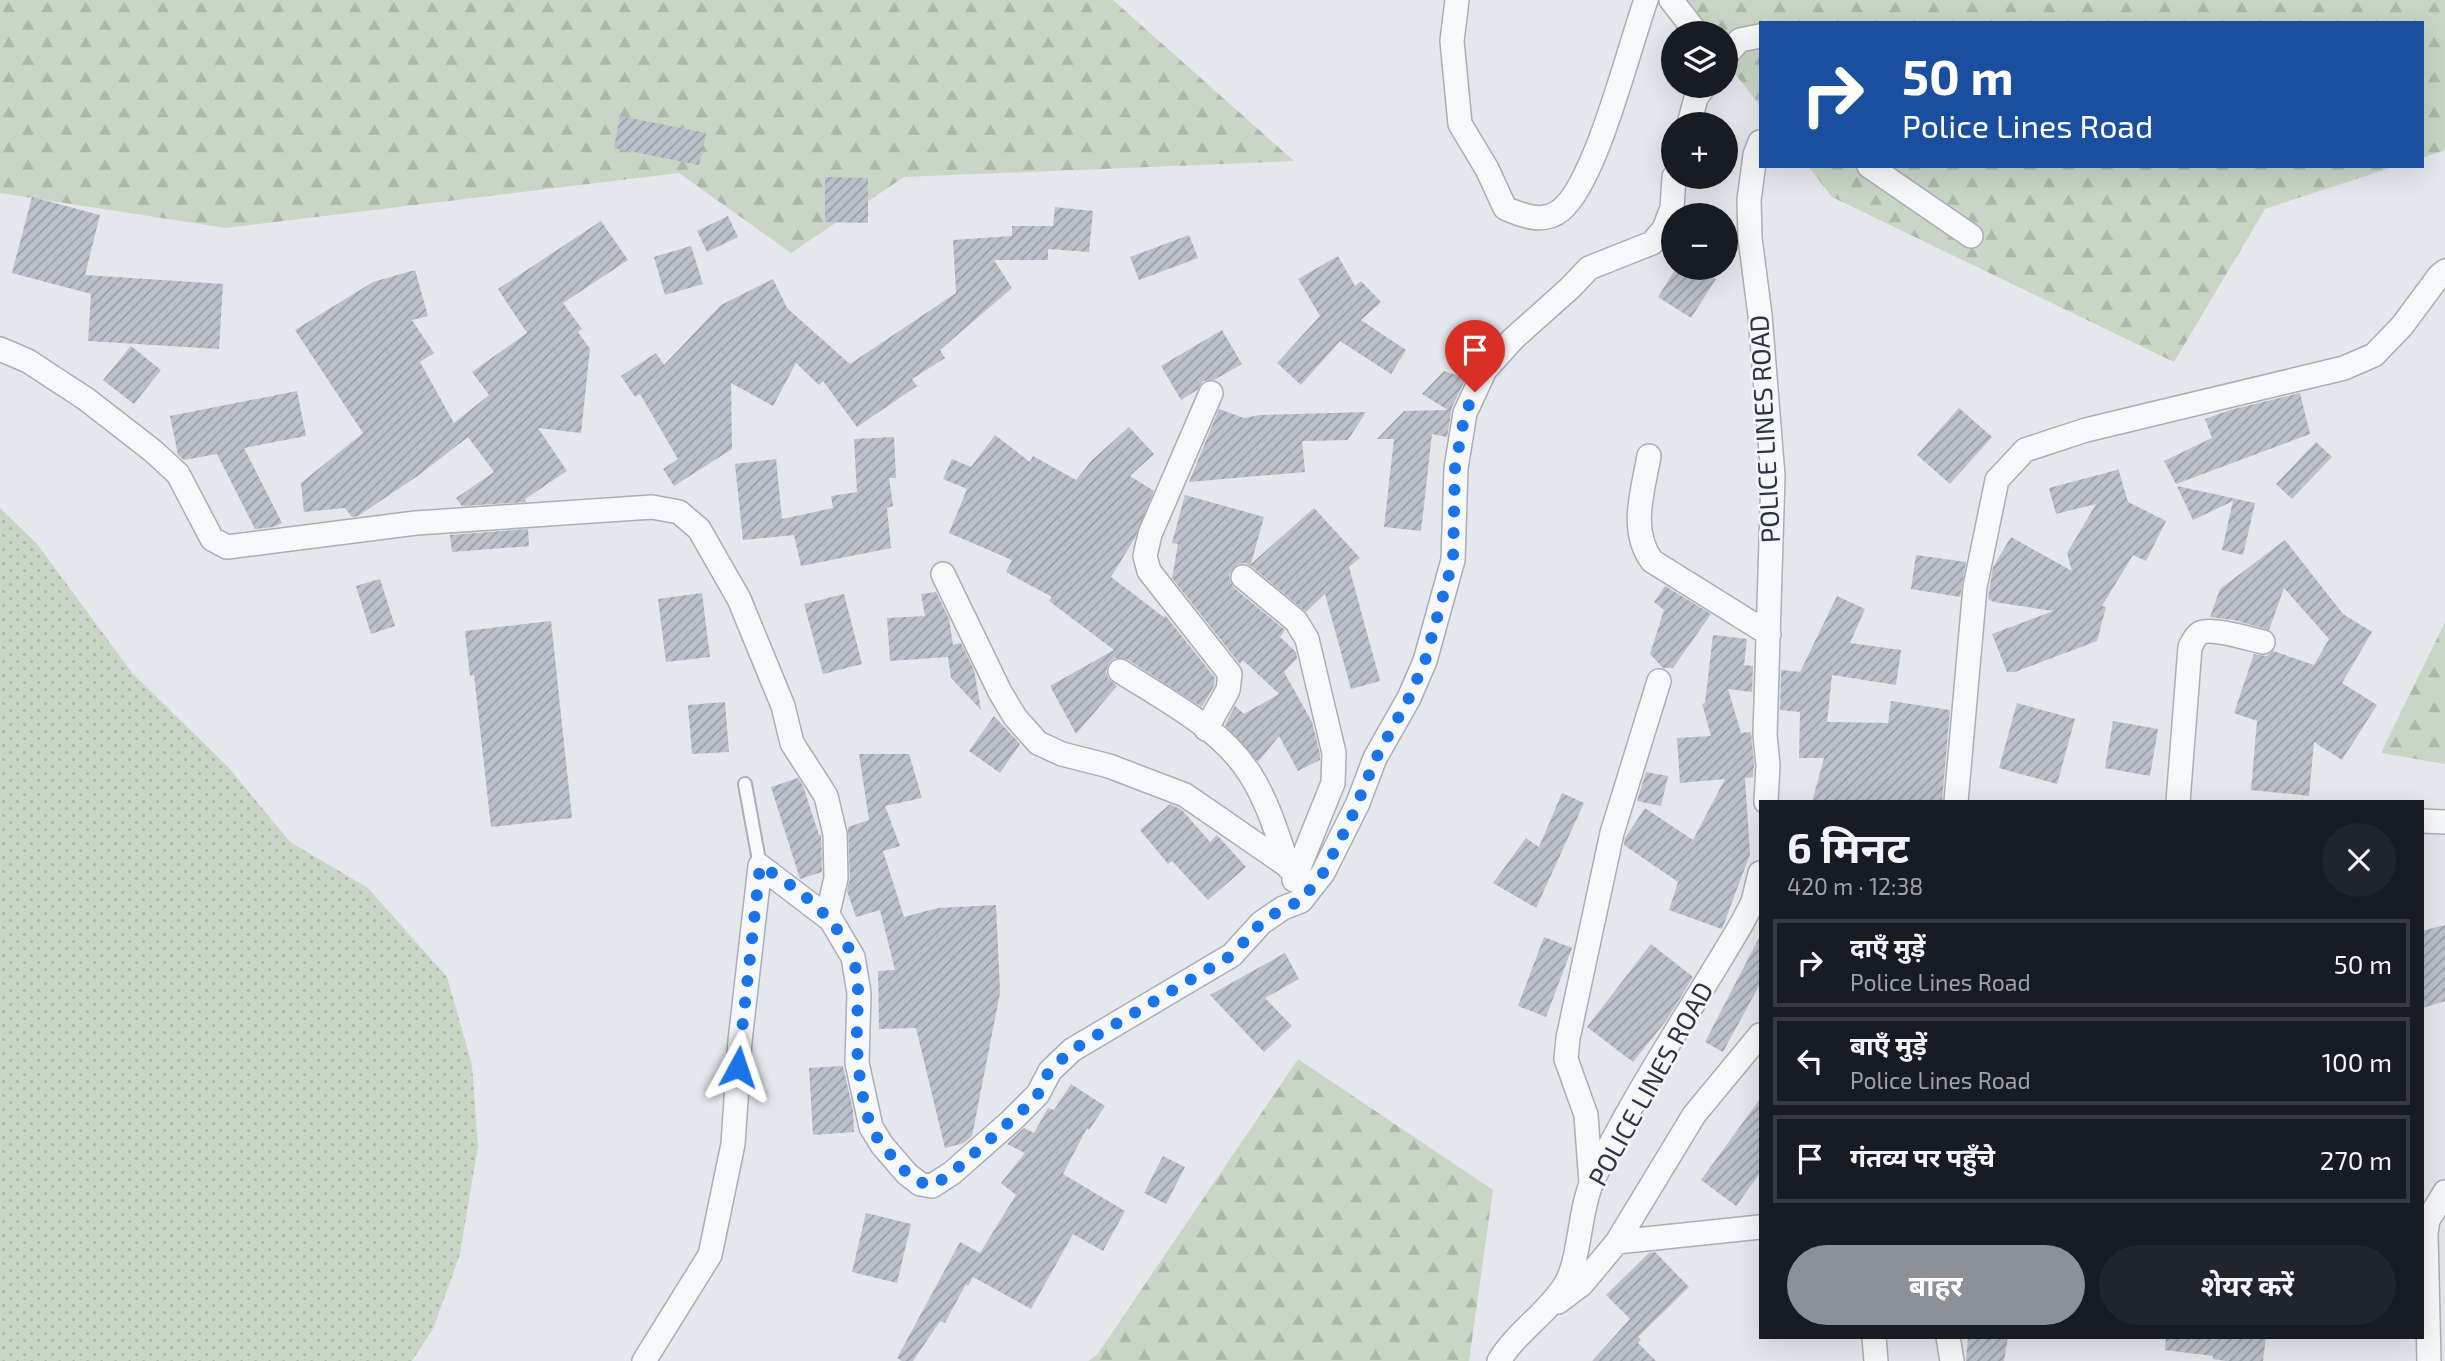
<!DOCTYPE html>
<html lang="hi">
<meta charset="utf-8">
<style>
body{margin:0;font-family:"Exo 2","Noto Sans Devanagari",sans-serif;background:#20242c;color:#f1f3f6;height:100vh;display:flex;flex-direction:column;font-size:26px;white-space:nowrap}
*{box-sizing:border-box;margin:0}
p{font-size:23px;color:#9ea1a6}
.icon{flex:none;width:38px;height:38px;fill:none;stroke:currentColor;stroke-width:2;stroke-linecap:round;stroke-linejoin:round}
.map{position:relative;flex:1;overflow:hidden}
.sheet{position:absolute;left:1759px;top:800px;width:665px;height:539px;display:flex;flex-direction:column;background:#171b24;border-radius:0px;box-shadow:0 7px 28px #0002}
.sheet>*{flex:none}
.banner{position:absolute;left:1759px;top:21px;width:665px;height:147px;border-radius:0px;box-shadow:0 7px 28px #0002;background:#1a4fa0;color:#fff;overflow:hidden}
.buttons{position:absolute;left:1661px;top:21px;display:grid;gap:14px}
.buttons a{display:grid;place-items:center;width:77px;height:77px;border-radius:50%;background:#171b24;box-shadow:0 7px 28px #0002;font-size:35px}
.pin{position:absolute;display:grid;place-items:center;width:60px;height:60px;color:#fff;margin:-72px -30px;border-radius:50% 50% 50% 0;rotate:-45deg;box-shadow:0 0 7px #0007}
.pin .icon{rotate:45deg}
.me{position:absolute;width:77px;margin:-38px;rotate:5deg;stroke-linejoin:round;filter:drop-shadow(0 0 5px #0008)}
.turn{display:flex;align-items:center;gap:24px;height:147px;padding:0 28px;font-size:32px}
.turn .icon{width:91px;height:91px;stroke-width:2.5}
.turn b{display:block;font-size:49px;line-height:60px}
.round{display:grid;place-items:center;flex:none;width:74px;height:74px;border-radius:37px;background:#20242c}
.overview{display:flex;align-items:center;justify-content:space-between;height:119px;padding:0 28px}
h1{font-size:42px;font-weight:700;line-height:52px}
.action{display:flex;gap:14px;margin-top:auto;padding:14px 28px}
.action a{flex:1;height:80px;border-radius:42px;background:#8c9099;color:#fff;font-size:28px;font-weight:700;line-height:80px;text-align:center}
.action a+a{background:#20242c;color:#f1f3f6}
ul{padding:0;list-style:none}
li{display:flex;align-items:center;gap:21px;height:88px;margin:0 14px 10px;padding:0 14px;border:4px solid #363941;border-radius:0px}
li div{flex:1}
li b{display:block;font-size:26px}
li em{font-style:normal}
.map>svg:first-child{display:block}
.grass{fill:url(#grass-dots)}
.forest{fill:url(#forest-firs)}
.building{fill:url(#building-hatch)}
.lines{fill:none;stroke-linecap:round;stroke-linejoin:round}
.service-casing{stroke:#a9aeb7;stroke-width:16}
.minor-casing{stroke:#a9aeb7;stroke-width:26}
.service{stroke:#f7f8fa;stroke-width:12}
.minor{stroke:#f7f8fa;stroke-width:23}
.route{stroke:#1a73e8;stroke-width:12;stroke-dasharray:0 21.6}
.labels{text-anchor:middle;stroke-width:5;stroke-linejoin:round;paint-order:stroke}
.street-label{font-size:26px;fill:#2b3445;stroke:#f4f6f9}
</style>
<div class="map">
<svg width="2445" height="1361" viewBox="0 0 2445 1361">
<defs>
<pattern id="grass-dots" width="8" height="8" patternUnits="userSpaceOnUse" patternTransform="scale(1.75)"><rect width="8" height="8" fill="#c9d6c5"/><path d="M2 2h.1M6 6h.1" fill="none" stroke="#adb8ab" stroke-width="1.8" stroke-linecap="round"/></pattern>
<pattern id="forest-firs" width="22" height="20" patternUnits="userSpaceOnUse" patternTransform="scale(1.75)"><rect width="22" height="20" fill="#c9d6c5"/><path d="M5 1l3.5 6h-7zM16 11l3.5 6h-7z" fill="#adb8ab"/></pattern>
<pattern id="building-hatch" width="6" height="6" patternUnits="userSpaceOnUse" patternTransform="scale(1.75)"><rect width="6" height="6" fill="#bbc0ca"/><path d="M-1 1l2-2M0 6l6-6M5 7l2-2" fill="none" stroke="#989da6"/></pattern>
</defs>
<rect width="100%" height="100%" fill="#e4e7ec"/>
<path class="grass" d="M0 508 37 544 133 674 229 768 290 842 368 888 447 977 472 1065 478 1146 460 1254 433 1329 412 1361H0Z"/>
<path class="forest" d="M0 0H1113L1294 161 904 177 791 253 679 173 226 228 0 193Z
M1677 0H2445V150L2422 158V23H1760V106L1726 62V33H1703Z
M1808 166H2396L2265 209 2174 362 1832 197Z
M2445 622V764L2381 753Z
M1298 1059 1493 1190 1469 1361H1088L1097 1355Z"/>
<path class="building" d="M620 116 706 133 699 165 614 148Z
M825 177 868 178V223L825 222Z
M32 197 100 215 85 275 223 284 219 349 88 341 91 294 12 273Z
M1055 207 1093 211 1089 252 1048 249V260H994L1012 288 940 350 945 358 912 379 917 386 857 427 823 381 819 385 796 363 773 406 731 383 732 449 674 486 663 469 678 459 640 394 635 397 621 376 656 353 664 365 721 305 773 279 787 308 850 364 956 293 953 240 1012 236V226H1053Z
M728 216 738 237 707 252 697 231Z
M601 221 628 260 563 303 582 329 578 332 590 349 581 433 538 428 567 471 525 499 526 502 462 506 456 498 494 472 468 437 419 475 358 516 352 517 345 508 304 512 301 483 363 433 295 330 373 282 415 270 428 316 412 320 434 353 420 362 454 423 489 395 472 372 527 333 498 289Z
M1189 235 1198 258 1139 280 1130 257Z
M691 246 703 284 665 295 654 257Z
M1338 256 1355 286 1361 281 1381 302 1361 320 1406 350 1391 374 1340 341 1301 385 1277 363 1320 316 1298 279Z
M1676 268H1698L1716 279 1691 318 1658 297Z
M1222 330 1242 364 1214 380 1203 381 1197 390 1181 400 1161 366Z
M131 346 161 370 134 404 103 380Z
M1444 371 1466 378 1452 407 1447 437 1432 434 1421 531 1384 527 1394 439H1377L1404 411 1448 410 1422 394Z
M297 391 306 436 244 448 282 523 273 527 255 529 217 454 184 460 178 455 170 416Z
M2300 393 2310 434 2176 484 2164 461 2212 438 2205 419 2230 410Z
M1959 408 1992 437 1950 484 1917 455Z
M1219 409 1244 418 1260 415 1366 412 1348 440 1302 441 1305 472 1189 482Z
M1129 427 1154 454 1130 476 1154 491 1135 538 1111 577 1165 618V615L1215 678 1214 686 1202 707 1127 659 1114 658 1109 663 1106 671 1108 678 1117 686 1076 734 1050 686 1114 650 1049 601 1052 597 1006 572 1012 560 949 533 967 489 943 479 952 459 971 467 995 435 1030 462 1033 456 1076 480 1091 461Z
M894 437 896 478H889L893 506 887 508 891 548 801 566 794 535 743 540 735 464 776 459 782 519 833 508 831 496 857 492 854 439Z
M2316 442 2332 457 2292 499 2276 484Z
M2118 468 2128 502 2166 521 2146 561 2133 555 2102 606 2106 607 2097 641 2015 672H2007L1992 634 2053 611 1994 602 1988 599 1993 567 2011 537 2072 571 2067 553 2096 504 2056 514 2049 488 2117 470Z
M2177 486 2255 503 2243 555 2222 550 2233 501 2193 520Z
M1185 495 1264 517 1251 564 1314 508 1360 558 1349 567 1380 681 1351 689 1325 594 1306 612 1251 566 1245 563 1238 564 1229 574 1230 581 1234 588 1285 630 1280 637 1296 652 1297 658 1284 672 1312 722 1320 754V760L1298 771 1279 736 1258 762 1225 725 1235 706 1244 714 1279 694 1243 660 1240 664 1172 578 1178 544 1172 543Z
M528 529 529 546 452 552 450 535Z
M2285 540 2343 614 2372 632 2342 683 2377 705 2342 760 2314 742 2309 796 2251 790 2257 721 2234 713 2254 654 2266 656 2273 651 2314 665 2329 639 2284 588 2269 630 2234 620 2210 617 2220 589Z
M1916 555 1966 562 1960 597 1911 589Z
M380 579 395 626 371 634 356 586Z
M1665 586 1711 614 1673 668H1663L1650 654 1664 610 1654 602Z
M936 592 949 619 953 645 961 643 974 670 981 710 951 678 948 657 890 661 887 618 925 616 921 594Z
M702 593 710 657 666 662 658 599Z
M844 594 862 664 823 674 804 604Z
M1837 596 1865 609 1850 643 1901 650 1896 685 1832 675 1827 722 1888 723 1891 701 1950 710 1942 802H1812L1824 758H1799L1800 712 1780 710 1781 670 1800 672Z
M551 621 572 818 491 827 474 675 470 676 465 631Z
M1713 635 1747 639 1744 665 1753 666 1752 692 1728 689 1741 733 1751 732 1754 765 1753 777 1745 778 1750 854 1722 929 1669 910 1678 882 1624 845 1625 838 1645 808 1693 840 1725 779 1680 783 1677 738 1711 736 1702 704 1705 703Z
M725 702 729 752 692 754 688 705Z
M2017 703 2075 719 2057 784 1999 768Z
M994 716 1020 744 1000 773 969 751Z
M2113 721 2158 729 2150 776 2105 768Z
M859 754H909L922 798 885 806 900 846 883 851 904 917 938 908 996 905 1000 993 972 1136 964 1143 945 1148 916 1028 879 1029 878 971 895 970 880 910 856 917 847 891 850 878 848 827 869 820Z
M1646 772 1668 776 1661 806 1637 801Z
M798 778 803 786 819 835H821L822 872 800 879 771 787Z
M1562 793 1584 803 1536 908 1493 883 1526 838 1539 847Z
M1170 804 1182 810 1210 842 1217 835 1246 867 1208 900 1172 861 1168 864 1140 830Z
M2445 925V1001L2422 1008V931Z
M1760 936V984L1723 1052 1705 1042Z
M1544 937 1572 948 1546 1017 1518 1006Z
M1651 944 1693 977 1666 1021 1633 1062 1587 1027Z
M1285 953 1299 979 1265 998 1292 1026 1264 1052 1210 995Z
M843 1066 853 1110 854 1132 813 1135 809 1068Z
M1071 1084 1105 1106 1089 1130 1087 1128 1063 1174 1125 1211 1103 1251 1073 1234 1031 1309 973 1277 968 1286 966 1284 945 1323 940 1321 913 1361H902L897 1358 960 1242 980 1253 1016 1195 1001 1183 1025 1153 1007 1144 1024 1128 1034 1133 1048 1108 1054 1110Z
M1760 1099V1173L1736 1206 1701 1180Z
M1163 1156 1185 1167 1166 1204 1144 1193Z
M866 1213 911 1224 897 1283 852 1272Z
M1655 1252 1689 1287 1638 1337 1641 1339 1638 1343 1656 1361H1592L1630 1319 1606 1295 1649 1253Z
M1968 1337H2008L2004 1361H1966Z
M2166 1337H2266L2263 1361H2226L2213 1359V1356L2165 1350Z"/>
<g class="lines">
<defs>
<path id="service" d="M745 784 760 866"/>
<path id="minor" d="M1457 0 1452 41 1460 124 1487 169 1505 208C1523 216 1544 224 1561 210 1596 182 1629 47 1646 0
M1671 0 1697 33
M1726 55 1740 40 1760 36
M1689 124 1696 98 1704 86
M1760 142 1755 155 1749 200 1750 238 1760 315 1773 476 1765 735 1768 765 1766 802
M1869 166 1971 236
M0 349 28 361 86 399 153 451 178 474 212 539 227 547 416 523 652 507 679 512 699 529 739 599 783 706 792 743 826 796 835 834 836 878 827 917
M1649 456C1643 491 1629 530 1652 561L1769 634
M943 574 1000 692 1015 717 1038 743 1062 754 1109 766 1185 795 1288 866
M1243 577 1296 621 1307 639 1334 753 1333 783 1294 880
M1120 671C1165 700 1221 728 1250 774 1268 802 1278 837 1289 868
M1206 729 1228 690 1230 674 1149 571 1145 556 1150 534 1211 393
M1956 802 1975 587 1997 480 2025 450 2086 430 2344 368 2374 355 2402 326 2439 276 2445 271
M2178 802 2190 647C2193 642 2195 636 2200 633 2211 627 2250 639 2263 642
M2422 821 2445 822
M1591 1184 1586 1115 1566 1059 1568 1038 1612 833 1659 681
M1617 1242 1760 1227
M1558 1302 1582 1284 1617 1242 1694 1115 1760 1035
M1874 1337 1876 1361
M1948 1337 1952 1361
M644 1361 710 1255 733 1144 740 1041 760 866 831 920 853 957 859 993 857 1063 871 1127 882 1145 907 1174 920 1184 932 1186 952 1173 1011 1121 1038 1094 1050 1071 1072 1050 1232 955 1261 923 1283 908 1301 901 1323 873 1358 803 1375 758 1409 698 1425 661 1453 560 1456 468 1465 413 1485 370 1513 339 1570 288 1589 268 1652 243 1664 229 1672 208 1674 177
M1499 1361C1516 1332 1547 1314 1565 1285 1580 1261 1579 1211 1592 1182 1634 1092 1692 1009 1742 923L1753 902 1760 873
M2429 1361 2426 1233 2428 1220 2445 1192"/>
</defs>
<use href="#service" class="service-casing"/>
<use href="#minor" class="minor-casing"/>
<use href="#service" class="service"/>
<use href="#minor" class="minor"/>
</g>
<g class="lines">
<path class="route" d="M738 1067 760 866C794 884 841 921 853 959 861 983 857 1004 857 1028 856 1055 861 1104 872 1128 877 1140 886 1149 894 1159 905 1172 915 1182 932 1186L952 1173 1025 1108 1038 1094 1049 1071 1072 1050 1232 955 1261 923 1283 908 1301 901 1323 873 1350 821 1376 758 1409 698 1425 661 1453 560 1455 468 1465 413 1475 392"/>
</g>
<g class="labels">
<g class="street-label">
<text transform="translate(1765 429) rotate(-93)" y="9">POLICE LINES ROAD</text>
<text transform="translate(1651 1084) rotate(-61)" y="9">POLICE LINES ROAD</text>
</g>
</g>
</svg>
<div class="buttons">
<a><svg class="icon" aria-label="layers" viewBox="0 0 24 24"><path d="M12 4l9 5-9 5-9-5zM3 14l9 5 9-5"/></svg></a>
<a>+</a>
<a>−</a>
</div>
<div class="pin" style="left:1475px;top:392px;background:#d93025"><svg class="icon" aria-label="arrive" viewBox="0 0 24 24"><path d="M6 21V4h12l-3 4 3 4H6"/></svg></div>
<svg class="me" style="left:738px;top:1067px" viewBox="-20 -20 40 40"><path d="M0-17L14 15 0 8-14 15z" fill="#1a73e8" stroke="#fff" stroke-width="4"/></svg>
<div class="banner">
<div class="turn"><svg class="icon" aria-label="right" viewBox="0 0 24 24"><path d="M7 20v-9h11M14 6l5 5-5 5"/></svg><div><b>50 m</b>Police Lines Road</div></div>
</div>
<section class="sheet">
<div class="overview"><div><h1>6 मिनट</h1><p>420 m · 12:38</p></div><a class="round"><svg class="icon" aria-label="close" viewBox="0 0 24 24"><path d="M6 6l12 12M18 6L6 18"/></svg></a></div>
<ul>
<li><svg class="icon" aria-label="right" viewBox="0 0 24 24"><path d="M7 20v-9h11M14 6l5 5-5 5"/></svg><div><b>दाएँ मुड़ें</b><p>Police Lines Road</p></div><em>50 m</em></li>
<li><svg class="icon" aria-label="left" viewBox="0 0 24 24"><path d="M17 20v-9H6M10 6l-5 5 5 5"/></svg><div><b>बाएँ मुड़ें</b><p>Police Lines Road</p></div><em>100 m</em></li>
<li><svg class="icon" aria-label="arrive" viewBox="0 0 24 24"><path d="M6 21V4h12l-3 4 3 4H6"/></svg><div><b>गंतव्य पर पहुँचे</b></div><em>270 m</em></li>
</ul>
<div class="action"><a>बाहर</a><a>शेयर करें</a></div>
</section>
</div>
